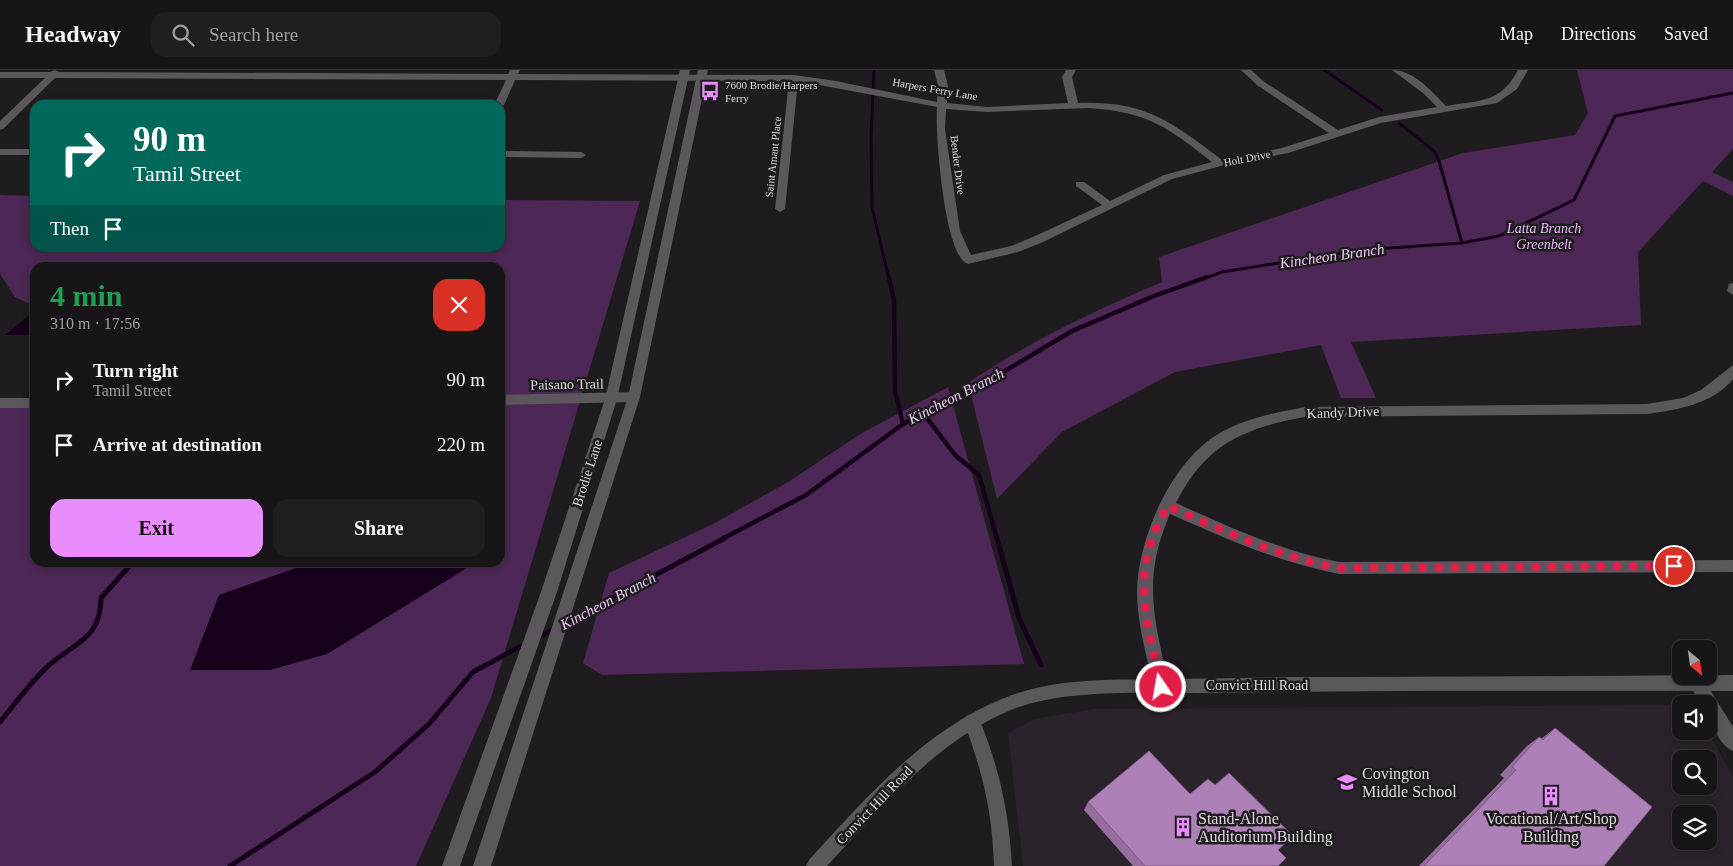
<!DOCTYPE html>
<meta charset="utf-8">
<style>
body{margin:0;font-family:Georgia,serif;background:#201e21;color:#f1f3f6;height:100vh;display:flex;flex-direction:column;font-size:19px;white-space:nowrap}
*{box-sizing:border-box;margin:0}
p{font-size:16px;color:#9e9fa2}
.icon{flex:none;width:28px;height:28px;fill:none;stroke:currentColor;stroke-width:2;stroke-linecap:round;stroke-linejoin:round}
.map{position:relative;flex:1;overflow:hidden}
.panel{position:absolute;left:30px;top:192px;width:475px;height:305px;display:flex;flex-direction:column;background:#171518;border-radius:15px;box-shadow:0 2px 8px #0003,0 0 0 1px #363437}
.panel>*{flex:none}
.hud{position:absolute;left:30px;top:30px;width:475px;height:152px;border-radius:15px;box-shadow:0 2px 8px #0003,0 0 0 1px #363437;background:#00695c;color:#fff;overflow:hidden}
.needle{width:32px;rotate:151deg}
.fabs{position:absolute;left:1672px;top:570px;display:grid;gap:10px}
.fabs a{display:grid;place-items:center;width:45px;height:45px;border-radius:10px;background:#171518;box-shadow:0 2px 8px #0003,0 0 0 1px #363437;font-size:25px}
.pin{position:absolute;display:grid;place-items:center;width:42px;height:42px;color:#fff;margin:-21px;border:2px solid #fff;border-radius:50%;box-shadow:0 1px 5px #0007}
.me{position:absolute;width:55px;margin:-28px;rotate:348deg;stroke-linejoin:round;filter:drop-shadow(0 0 4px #0008)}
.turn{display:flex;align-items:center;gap:18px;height:105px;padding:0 20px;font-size:22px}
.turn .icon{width:65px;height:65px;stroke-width:2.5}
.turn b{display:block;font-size:35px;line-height:42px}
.then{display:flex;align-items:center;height:48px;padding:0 20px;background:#0003;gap:10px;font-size:19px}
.round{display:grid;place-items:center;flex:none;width:52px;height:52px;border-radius:15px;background:#201e21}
.summary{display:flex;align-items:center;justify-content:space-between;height:85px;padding:0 20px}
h1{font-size:30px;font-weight:600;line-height:38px;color:#1e9e55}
.primary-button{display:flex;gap:10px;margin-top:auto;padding:10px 20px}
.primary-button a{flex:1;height:58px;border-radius:15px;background:#e98dfe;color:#111;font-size:20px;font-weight:600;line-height:58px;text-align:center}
.primary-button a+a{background:#201e21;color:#f1f3f6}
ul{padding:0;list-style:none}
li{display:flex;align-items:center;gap:15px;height:65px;padding:0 20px}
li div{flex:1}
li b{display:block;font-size:19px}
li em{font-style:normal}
header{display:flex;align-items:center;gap:30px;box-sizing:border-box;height:70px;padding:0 25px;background:#171518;border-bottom:1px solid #363437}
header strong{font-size:24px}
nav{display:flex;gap:28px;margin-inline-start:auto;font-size:18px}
.search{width:350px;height:45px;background:#201e21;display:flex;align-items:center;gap:12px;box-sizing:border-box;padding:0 18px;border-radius:15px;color:#9e9fa2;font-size:19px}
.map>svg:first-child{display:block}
.built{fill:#2a232b;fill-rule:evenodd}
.green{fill:#4d2755}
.water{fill:#16001c}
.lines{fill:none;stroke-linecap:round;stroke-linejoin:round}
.stream-far2{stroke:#16001c;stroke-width:3}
.stream-far1{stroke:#16001c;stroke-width:4.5}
.stream{stroke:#16001c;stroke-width:5}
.minor{fill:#5b575c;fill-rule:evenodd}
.tertiary{fill:#5b575c;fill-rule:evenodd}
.secondary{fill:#5b575c;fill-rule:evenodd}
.wall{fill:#966e9e}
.building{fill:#ae80b8;stroke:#7a5a81}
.route{stroke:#e11d48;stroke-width:9;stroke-dasharray:0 16.2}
.labels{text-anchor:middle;stroke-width:5;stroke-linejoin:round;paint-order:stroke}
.far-poi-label{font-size:11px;fill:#dedcdf;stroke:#1f1c20;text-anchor:start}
.far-street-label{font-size:11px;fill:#dedcdf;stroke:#1f1c20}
.park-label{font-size:14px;font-style:italic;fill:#ecbaf8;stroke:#1f1c20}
.street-label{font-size:14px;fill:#dedcdf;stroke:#1f1c20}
.water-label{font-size:15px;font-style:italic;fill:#edc7f6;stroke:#1f1c20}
.near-poi-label{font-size:16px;fill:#dedcdf;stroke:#1f1c20;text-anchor:start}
</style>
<header>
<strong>Headway</strong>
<div class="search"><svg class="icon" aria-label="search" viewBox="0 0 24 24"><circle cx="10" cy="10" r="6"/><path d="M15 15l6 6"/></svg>Search here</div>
<nav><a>Map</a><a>Directions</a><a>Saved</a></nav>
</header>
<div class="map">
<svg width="1733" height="796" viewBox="0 0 1733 796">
<rect width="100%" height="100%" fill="#1f1c20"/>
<path class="built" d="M1681 635V661H1708L1733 707V796H1023L1008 663 1035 649 1094 639ZM1681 689H1709V716H1681ZM1681 744H1709V771H1681Z"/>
<path class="green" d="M1577 0H1733V79L1712 102 1733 112V126L1703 111 1638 182 1641 255 1351 272 1376 328H1341L1321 275 1175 302 1062 362 997 429 968 313C1032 270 1092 242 1162 212L1159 187 1463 83 1575 65 1588 43Z
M0 125 35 126V178H500V130L640 131 491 628 416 796H0V333H35V492H500V198H35V236L15 227 0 204Z
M948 317 1024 594 602 605 583 593 609 503 715 453 788 412 862 363Z"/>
<path class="water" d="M33 242 35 265H5Z
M313 492 475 493 327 584 270 600H190L219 525Z"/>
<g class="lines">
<path class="stream-far2" d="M874 0 871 67 872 137 889 209
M1324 0 1382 40
M1399 53 1434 81 1439 91 1462 173
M1203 209 1222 202 1361 180 1462 173 1499 166 1574 130 1615 46 1733 23"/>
<path class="stream-far1" d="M889 207 894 230 895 321 903 354
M924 344 955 385 979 405 997 469
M722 469 806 425 903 354 1005 301 1072 261 1154 226 1207 207"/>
<path class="stream" d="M997 468 1019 548 1041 595
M565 553 725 468
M537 568 554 559
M0 652C14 635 27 617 42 602 67 574 101 574 101 528L133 492
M230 796 375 702 429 654 473 602 525 574"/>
<path class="minor" d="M55 0 59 2 508 4 510 0H520L518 4 794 5 836 11 937 32 938 16 934 0H944L948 16 947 33 987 37 1068 33 1062 7 1066 0H1076L1072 7 1078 33C1146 31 1170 51 1222 90L1282 78 1329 63 1257 15 1241 0H1251L1263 11 1338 60 1379 47 1437 37 1423 23 1392 0C1414 0 1432 22 1446 36 1480 30 1501 33 1518 0H1528L1517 19 1497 33 1381 53 1288 83 1221 96 1172 109 1041 173 1018 182 968 194C944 187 935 61 937 37L798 11 785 139 780 142 775 139 789 11 515 10 504 35 500 38V35H494L506 10 55 8 3 59 0 60V51L45 8H0V2H50ZM1089 38C1148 42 1167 57 1212 92L1164 105 1110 131 1084 112H1076V116L1102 135 1033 167 1011 176 971 185 960 161 945 59 946 39 987 42Z
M0 79H35V85H0Z
M500 81 581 82 586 85 581 88 500 87Z
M1733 213V225L1727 221 1729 214Z
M1733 295V309C1713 334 1677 340 1647 344L1305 347C1243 358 1205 375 1176 433 1232 458 1278 480 1339 492L1733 490V502L1339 504C1278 492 1227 469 1170 444 1141 510 1155 550 1169 617L1167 622 1161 625 1155 622C1151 612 1149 600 1147 589 1142 567 1137 544 1137 521 1138 469 1170 395 1215 366 1242 349 1274 343 1305 337L1647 334 1683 328 1701 320Z
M634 322 640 327 634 332 500 335V325Z
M0 328H35V338H0Z
M1699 606 1703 608 1733 657V681C1718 675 1709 649 1709 634H1700L1689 613 1691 608Z
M972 644 978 646C999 696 1009 742 1012 796H994C992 740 983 704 964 652L966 646Z"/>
<path class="tertiary" d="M1733 605V621C1562 621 1390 620 1218 623 1157 624 1067 617 1011 640 936 671 881 738 827 796H806L809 790C865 729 923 661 1002 629 1052 608 1105 610 1158 609 1201 609 1244 608 1287 607 1436 607 1587 606 1733 605Z"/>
<path class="secondary" d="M680 0H690L617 329 557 522 460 796H442L541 522 605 329Z
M698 0H708L640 327 491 796H473L628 327Z"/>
</g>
<path class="wall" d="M1555 658 1604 796H1419L1504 708 1500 705 1527 676 1539 667 1541 669Z
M1190 724 1278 780V796H1133L1084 740 1088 732Z"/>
<path class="building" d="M1555 658 1652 737 1604 796H1424L1516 700 1512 697 1539 667 1543 670Z
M1149 681 1190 724 1208 709 1215 715 1229 703 1293 766 1278 780 1286 788 1278 796H1145L1088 732Z"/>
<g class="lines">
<path class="route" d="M1161 617C1152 574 1137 526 1148 482 1152 466 1160 451 1167 436 1226 461 1274 486 1339 498L1674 496"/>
</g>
<defs>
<symbol id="bus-bare" viewBox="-9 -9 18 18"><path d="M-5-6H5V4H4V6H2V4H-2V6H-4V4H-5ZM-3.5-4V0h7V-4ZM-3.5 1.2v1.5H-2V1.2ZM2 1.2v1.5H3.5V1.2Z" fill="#e98dfe" stroke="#1f1c20" stroke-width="2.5" paint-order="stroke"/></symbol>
<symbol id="school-bare" viewBox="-9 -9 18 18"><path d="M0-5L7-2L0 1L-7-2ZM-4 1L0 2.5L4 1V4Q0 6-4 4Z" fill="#e98dfe" stroke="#1f1c20" stroke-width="2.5" paint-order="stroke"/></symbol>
<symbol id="building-bare" viewBox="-9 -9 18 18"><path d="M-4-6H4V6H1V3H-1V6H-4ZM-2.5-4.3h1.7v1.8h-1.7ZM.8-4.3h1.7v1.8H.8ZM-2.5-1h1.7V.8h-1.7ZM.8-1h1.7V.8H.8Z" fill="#e98dfe" stroke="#1f1c20" stroke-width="2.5" paint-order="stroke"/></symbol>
</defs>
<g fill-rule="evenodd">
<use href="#bus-bare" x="696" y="7" width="28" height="28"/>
<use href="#school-bare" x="1333" y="698" width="28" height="28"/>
<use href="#building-bare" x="1537" y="712" width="28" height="28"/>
<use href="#building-bare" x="1169" y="743" width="28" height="28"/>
</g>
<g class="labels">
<g class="far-poi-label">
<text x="725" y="19">7600 Brodie/Harpers<tspan x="725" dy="13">Ferry</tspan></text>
</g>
<g class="far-street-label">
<text transform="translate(935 19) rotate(10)" y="4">Harpers Ferry Lane</text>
<text transform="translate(773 87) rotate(-84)" y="4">Saint Amant Place</text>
<text transform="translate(1247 88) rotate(-11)" y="4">Holt Drive</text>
<text transform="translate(958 95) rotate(83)" y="4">Bender Drive</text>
</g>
<g class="park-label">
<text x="1544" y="163">Latta Branch<tspan x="1544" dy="16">Greenbelt</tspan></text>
</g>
<g class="street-label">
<text transform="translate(567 314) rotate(-1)" y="5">Paisano Trail</text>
<text transform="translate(1343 342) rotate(-2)" y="5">Kandy Drive</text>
<text transform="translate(587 403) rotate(-72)" y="5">Brodie Lane</text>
<text x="1257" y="620">Convict Hill Road</text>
<text transform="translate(874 735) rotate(-46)" y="5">Convict Hill Road</text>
</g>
<g class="water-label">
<text transform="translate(1332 186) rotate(-8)" y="5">Kincheon Branch</text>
<text transform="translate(956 326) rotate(-27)" y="5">Kincheon Branch</text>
<text transform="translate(608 531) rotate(-28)" y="5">Kincheon Branch</text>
</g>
<g class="near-poi-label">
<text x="1362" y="709">Covington<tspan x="1362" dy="18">Middle School</tspan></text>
<text x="1198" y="754">Stand-Alone<tspan x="1198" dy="18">Auditorium Building</tspan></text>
<text x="1551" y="754" text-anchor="middle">Vocational/Art/Shop<tspan x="1551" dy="18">Building</tspan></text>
</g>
</g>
</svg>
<div class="fabs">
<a><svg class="needle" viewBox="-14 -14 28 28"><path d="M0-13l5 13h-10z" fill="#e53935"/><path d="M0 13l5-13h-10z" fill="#9e9fa2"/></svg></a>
<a><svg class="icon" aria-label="sound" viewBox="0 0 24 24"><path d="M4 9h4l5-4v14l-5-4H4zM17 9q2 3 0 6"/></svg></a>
<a><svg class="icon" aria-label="search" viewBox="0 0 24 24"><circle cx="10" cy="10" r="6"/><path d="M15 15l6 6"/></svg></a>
<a><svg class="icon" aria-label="layers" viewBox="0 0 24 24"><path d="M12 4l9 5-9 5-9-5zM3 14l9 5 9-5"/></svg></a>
</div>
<div class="pin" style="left:1674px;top:496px;background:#d93025"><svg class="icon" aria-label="arrive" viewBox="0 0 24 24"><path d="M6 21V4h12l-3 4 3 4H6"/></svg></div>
<svg class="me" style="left:1161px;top:617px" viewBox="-20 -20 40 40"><circle r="17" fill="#e11d48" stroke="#fff" stroke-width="3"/><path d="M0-11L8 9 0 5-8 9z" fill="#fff"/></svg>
<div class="hud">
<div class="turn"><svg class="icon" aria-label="right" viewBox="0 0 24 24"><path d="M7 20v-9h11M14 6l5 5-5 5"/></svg><div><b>90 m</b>Tamil Street</div></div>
<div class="then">Then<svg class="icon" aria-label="arrive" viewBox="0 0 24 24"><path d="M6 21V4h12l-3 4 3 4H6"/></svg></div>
</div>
<section class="panel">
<div class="summary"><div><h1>4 min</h1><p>310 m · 17:56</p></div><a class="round" style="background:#d93025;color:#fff"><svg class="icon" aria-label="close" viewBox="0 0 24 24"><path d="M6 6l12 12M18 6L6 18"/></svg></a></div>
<ul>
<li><svg class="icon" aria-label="right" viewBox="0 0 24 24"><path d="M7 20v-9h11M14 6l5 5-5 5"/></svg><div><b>Turn right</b><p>Tamil Street</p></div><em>90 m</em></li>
<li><svg class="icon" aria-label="arrive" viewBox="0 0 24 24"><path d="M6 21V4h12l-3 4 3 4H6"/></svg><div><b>Arrive at destination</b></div><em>220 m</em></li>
</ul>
<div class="primary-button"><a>Exit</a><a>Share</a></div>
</section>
</div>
